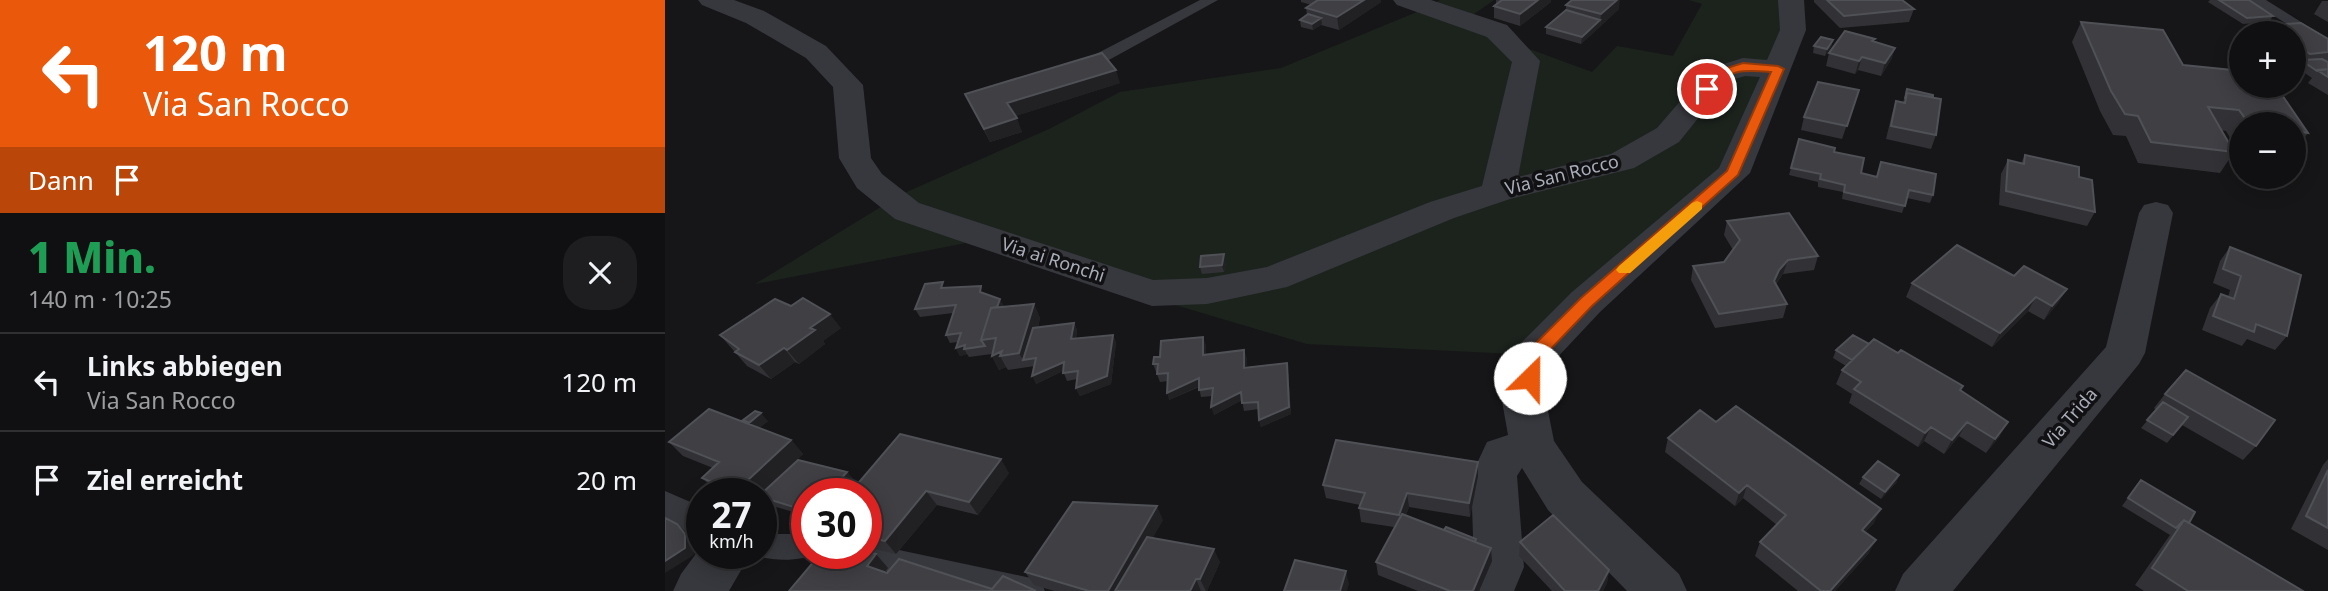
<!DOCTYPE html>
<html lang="de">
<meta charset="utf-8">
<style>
body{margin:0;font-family:"Noto Sans",sans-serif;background:#1e1e20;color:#f1f3f6;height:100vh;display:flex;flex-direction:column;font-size:26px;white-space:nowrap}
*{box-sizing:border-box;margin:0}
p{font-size:23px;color:#9c9d9f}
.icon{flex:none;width:38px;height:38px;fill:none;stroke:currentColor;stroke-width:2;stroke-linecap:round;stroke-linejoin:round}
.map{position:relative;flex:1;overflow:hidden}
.sheet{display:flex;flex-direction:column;background:#101012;width:665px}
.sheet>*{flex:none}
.top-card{background:#ea580c;color:#fff;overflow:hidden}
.buttons{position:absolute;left:1564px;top:21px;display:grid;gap:14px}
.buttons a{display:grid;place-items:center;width:77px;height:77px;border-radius:50%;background:#101012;box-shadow:0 4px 18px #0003,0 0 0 2px #303032;font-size:35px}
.speed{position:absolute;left:21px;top:478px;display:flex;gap:14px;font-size:35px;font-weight:700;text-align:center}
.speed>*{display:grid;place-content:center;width:91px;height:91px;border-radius:50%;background:#101012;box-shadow:0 4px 18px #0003,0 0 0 2px #303032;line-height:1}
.speed small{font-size:18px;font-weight:400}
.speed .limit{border:10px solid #d22;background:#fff;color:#111}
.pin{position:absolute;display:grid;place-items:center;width:60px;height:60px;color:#fff;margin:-30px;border:4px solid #fff;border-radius:50%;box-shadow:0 2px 7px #0007}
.me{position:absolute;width:77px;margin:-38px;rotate:23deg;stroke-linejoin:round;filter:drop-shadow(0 0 5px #0008)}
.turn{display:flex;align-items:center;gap:24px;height:147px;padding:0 28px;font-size:32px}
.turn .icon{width:91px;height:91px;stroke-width:2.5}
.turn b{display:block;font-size:49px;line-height:60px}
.then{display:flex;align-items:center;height:66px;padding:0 28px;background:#0003;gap:14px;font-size:26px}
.round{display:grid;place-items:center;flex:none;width:74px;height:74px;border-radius:28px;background:#1e1e20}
.head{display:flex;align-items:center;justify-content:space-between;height:119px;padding:0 28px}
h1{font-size:42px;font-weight:800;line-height:52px;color:#1e9e55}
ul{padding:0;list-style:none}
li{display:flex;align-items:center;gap:21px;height:98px;padding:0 28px;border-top:2px solid #303032}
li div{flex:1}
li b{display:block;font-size:26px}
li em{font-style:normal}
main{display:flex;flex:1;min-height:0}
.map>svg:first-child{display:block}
.green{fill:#1c231d}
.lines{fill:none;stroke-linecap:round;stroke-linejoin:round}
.lane{fill:#37383d;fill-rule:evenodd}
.street{fill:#37383d;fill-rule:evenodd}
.wall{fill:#323236}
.shaded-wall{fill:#212124}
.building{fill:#3f3f44;stroke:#4f5156;stroke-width:2}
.route{fill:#ea580c;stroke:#983908;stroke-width:2}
.slow{fill:#f59e0b}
.labels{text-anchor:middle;stroke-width:7;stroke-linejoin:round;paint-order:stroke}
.street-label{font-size:18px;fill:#a8adb8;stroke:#111113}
</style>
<main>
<section class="sheet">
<div class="top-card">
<div class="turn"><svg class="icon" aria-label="left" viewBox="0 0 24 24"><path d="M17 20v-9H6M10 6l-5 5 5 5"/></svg><div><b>120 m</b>Via San Rocco</div></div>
<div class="then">Dann<svg class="icon" aria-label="arrive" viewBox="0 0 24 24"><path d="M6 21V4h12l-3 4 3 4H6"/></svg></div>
</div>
<div class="head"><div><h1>1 Min.</h1><p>140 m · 10:25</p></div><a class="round"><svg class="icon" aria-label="close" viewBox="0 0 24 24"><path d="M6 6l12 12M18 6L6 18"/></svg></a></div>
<ul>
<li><svg class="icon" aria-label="left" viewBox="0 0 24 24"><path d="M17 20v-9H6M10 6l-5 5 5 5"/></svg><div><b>Links abbiegen</b><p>Via San Rocco</p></div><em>120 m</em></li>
<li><svg class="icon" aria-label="arrive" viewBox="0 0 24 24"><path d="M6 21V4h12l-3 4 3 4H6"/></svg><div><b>Ziel erreicht</b></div><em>20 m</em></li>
</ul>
</section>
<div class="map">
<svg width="1663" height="591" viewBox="0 0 1663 591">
<rect width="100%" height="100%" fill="#161618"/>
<path class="green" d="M775 0H829L802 19 845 42 927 72 952 46 1008 56 1037 4 1024 0H1126L1068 173 870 355 642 344 301 243 90 284 237 194 384 129 455 92 616 68 764 7Z"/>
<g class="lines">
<path class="lane" d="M535 0H553L433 66 414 72 406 67Z
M1584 0H1601L1663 39V50Z
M96 534H142V553H152C138 562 100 562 86 553H96Z
M201 543 366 578 376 582 380 591H308L183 562 179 553H201Z"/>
<path class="street" d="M33 0H69L99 11 161 46 198 85 206 158 217 174 254 203 488 280 542 278 602 267 765 202 817 186 847 62 822 37 732 5 728 0H766L842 25 875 61 853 177 946 154 992 128 1043 69 1078 58 1102 60 1115 30 1113 0H1139L1141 30 1085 173 935 312 889 361 881 401 889 441 917 482 1014 574 1022 591H962L883 510 857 468 852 476 859 567 849 591H797L809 566 806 476 822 442 843 435 837 401 849 355 855 344 907 292 1054 168 1095 77 1080 76 1063 81 1014 142 969 168 845 199 789 218 622 287 542 304 487 306 230 219 192 188 174 158 168 87 141 58 81 23 37 5Z
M1491 202 1503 205 1508 213 1480 353 1474 364 1288 591H1230L1238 574 1441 347 1474 213 1479 205Z
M0 491 37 507V553H86L64 591H8L16 574 33 551 0 536Z"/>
</g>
<path class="wall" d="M636 0H716V2L674 30 656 25 648 30 636 27 635 20 642 15 641 8 647 5 636 2Z
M831 0H886V2L855 26 829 18V6L831 5Z
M1149 0H1237L1249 9 1244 22 1175 28 1149 2Z
M1545 0H1584L1608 16 1604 22 1578 24 1543 2Z
M1657 1H1663V22L1649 14Z
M901 5 954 9 916 44 881 34V27L901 10Z
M1416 22 1518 65 1607 91 1643 133 1629 152V124H1577V147L1570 146 1561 131 1556 130 1569 152 1555 173 1473 163 1461 136 1448 135 1435 111 1407 42Z
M1602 25 1663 39V95L1643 83 1647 78 1631 67 1633 64 1629 62V33H1597Z
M1168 40 1166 47 1160 56 1148 53 1149 46Z
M1209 42 1230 48 1226 60 1216 76 1193 70 1190 74 1161 66 1164 53Z
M455 83 350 116 357 132 325 142 300 94Z
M1242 89 1271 135 1266 149 1221 139 1227 114 1231 101 1238 102Z
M1194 90 1177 139 1136 130 1139 117Z
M1169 152 1196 173 1211 177 1216 162 1268 195 1265 203 1242 198 1237 213 1177 199 1178 192 1153 187V182L1124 175 1126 168Z
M1360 155 1430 212 1422 226 1334 205 1336 174 1343 160 1356 163Z
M1062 221 1153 256 1149 270 1118 274 1111 284 1122 304 1118 318 1050 328 1026 280 1028 266 1059 262 1068 250 1059 235Z
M1565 247 1622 336 1610 350 1582 339 1577 346 1537 330 1545 308 1556 294 1563 297 1565 290 1548 283 1555 261Z
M561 262 559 272 537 274 535 267Z
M1349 276 1402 289 1393 303 1379 320 1363 311 1327 347 1241 297 1247 283Z
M281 288 320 294 339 307 369 304 375 318 373 327 409 323 412 330 411 339 448 335 451 343 446 384 415 396 411 388 412 379 402 381 398 371 371 384 370 366 343 370 341 367 334 370 327 356V354L304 357 302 354 295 356 291 348 293 342 285 343 281 335 288 313 255 317 250 309Z
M176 328 158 341 160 344 134 364 130 362 106 379 82 366 55 335Z
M1204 344 1233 353 1298 386 1296 390 1335 436 1321 453 1294 436 1279 454 1259 441 1253 447 1184 403 1187 394 1171 384 1177 370 1181 366 1168 358 1171 350Z
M541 345V355L582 358 581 367 622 363 623 371 626 414 596 427 594 420V409L579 411 577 400 549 415 547 396 536 397 534 387 504 400 503 381 495 382 488 364 495 357Z
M1500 394 1591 446 1578 460 1517 425 1502 443 1476 428 1491 410 1489 408Z
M78 420 103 421 94 428 126 440 138 454 96 494H56L51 491 37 478 48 468 18 456 4 442 80 423Z
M1051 422 1209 523 1200 532 1204 553 1170 591H1133L1090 556 1095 542 1112 525 1078 498 1070 506 1000 452 1003 438Z
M1663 459V550L1626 529 1658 465Z
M813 462V476L805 517 744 507 741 515 779 530 811 539V542L827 561 814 591H753L713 575 711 562 729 527 696 522 694 508 695 505 661 498 658 485Z
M182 472 188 479 175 494H142V516L101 504 96 499V494Z
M344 473 313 515 272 505 231 554 201 547V494Z
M1234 475 1231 483 1216 499 1194 484 1198 477Z
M1476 480 1524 523 1638 591H1479L1470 585 1505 535 1457 506Z
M498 520 487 538 555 562 542 591H389L369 585 360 572Z
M855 542 944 570 942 583 938 591H887L854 556Z"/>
<path class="shaded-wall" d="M699 0H716V2L674 30 672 17Z
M873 0H886V2L855 26V14Z
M952 0H955L954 9 935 27 936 14Z
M656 18 657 24 648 30 647 24Z
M935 20V27L916 44 917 37Z
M1168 40 1166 47 1160 56 1162 49Z
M1230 48 1226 60 1216 76 1220 63Z
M1197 57 1193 70 1190 74 1194 61Z
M451 70 455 83 348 117 342 103Z
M352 118 357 132 325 142 319 129Z
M559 254 561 262 559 272 557 265Z
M1123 260 1118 274 1110 284 1109 281 1114 270Z
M1402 289 1393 303 1379 320 1387 306Z
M1371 297 1363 311 1327 347 1335 333Z
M335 299 339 306 322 339Z
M369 304 375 318 364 359 358 360 354 353Z
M165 314 176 328 158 341 160 344 134 364 122 350 145 328Z
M409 323 412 330 409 347 406 339Z
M448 335 451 343 446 384 415 396 411 388Z
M538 337 541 345V363L538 355Z
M300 345 299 349 302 354 295 356 291 348Z
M119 348 130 362 106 379 94 365Z
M579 350 582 358 581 375 579 368Z
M337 351 335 356 341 367 334 370 327 356Z
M399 362 402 369 371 384 367 376Z
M622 363 623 371 626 414 596 427 594 420Z
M534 378 537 385 504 400 502 393Z
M576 392 579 399 549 415 546 407Z
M96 413 103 421 91 431 84 423Z
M1302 422 1294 436 1279 454 1287 440Z
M1343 422 1335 436 1321 453 1330 439Z
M1266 427 1259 441 1253 447 1260 433Z
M126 440 138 454 96 494H72L70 492Z
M336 459 344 473 313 515 304 502Z
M813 462V476L805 517 804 503Z
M182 472 188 479 175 494H162Z
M1234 475 1231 483 1216 499 1220 492Z
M1082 485 1078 498 1070 506 1074 493Z
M261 491 272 505 231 554 220 541Z
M742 493 744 507 736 528 734 515Z
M492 506 498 520 458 591H443Z
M1216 509 1209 523 1190 543 1197 530Z
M12 524 21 532 28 541 29 555 0 573V561Z
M1211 540 1204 553 1170 591H1165Z
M826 548 827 561 814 591H808Z
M549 549 555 562 542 591H541L535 579Z
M211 554 223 568 214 579 202 566Z
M944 570 942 583 938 591H933Z
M681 571 684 584 682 591H675Z
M531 579 536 591H525Z"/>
<path class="building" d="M653 0H699L672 17 641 8Z
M837 0H873L855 14 829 6Z
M907 0H952L936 14 901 5Z
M1162 0H1237L1249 9 1179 16Z
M1554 0H1584L1608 16 1582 18Z
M901 10 935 20 917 37 881 27Z
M643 14 656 18 647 24 635 20Z
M1416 22 1498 30 1518 65 1577 71V86H1603L1607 91 1615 92 1643 133 1629 131V124H1584L1574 110 1543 107 1569 152 1486 142 1473 116 1460 114 1446 91Z
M1636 23 1663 39V52L1645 54 1629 43V33H1614L1602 25Z
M1180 31 1210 39 1207 41 1230 48 1220 63 1197 57 1194 61 1164 53Z
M1156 37 1168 40 1162 49 1149 46Z
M437 53 451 70 342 103 352 118 319 129 300 94Z
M1657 59 1663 62V69L1652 71 1636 60Z
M1663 69V77L1652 70Z
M1153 82 1194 90 1182 126 1139 117Z
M1242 89 1268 95V97L1242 93 1240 99Z
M1242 93 1276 99 1271 135 1226 126 1231 101 1240 103Z
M1134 139 1170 148 1169 152 1199 158 1196 173 1212 177 1216 162 1271 174 1268 195 1244 190 1240 206 1179 192 1180 185 1155 179 1156 174 1126 168Z
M1360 155 1414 167V177L1427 180 1430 212 1341 191 1343 160 1359 164Z
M1124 213 1153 256 1123 260 1114 270 1109 281 1122 304 1054 314 1028 266 1059 262 1075 240 1062 221Z
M1292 245 1349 276 1359 266 1402 289 1387 306 1371 297 1335 333 1247 283Z
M1565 247 1636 275 1622 336 1591 324 1589 332 1548 316 1556 294 1569 299 1576 276 1558 269Z
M559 254 557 265 535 267 536 256Z
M278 282 276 288 316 286 315 292 335 299 332 307 326 308 316 340 320 346 299 349 300 345 291 348 296 333 281 335 291 305 250 309 260 284Z
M138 298 165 314 145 328 150 330 122 350 119 348 94 365 70 352 74 349 55 335 110 299 126 306Z
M369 304 354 353 335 356 337 351 327 356 331 338 316 340 326 308Z
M409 323 406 339 448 335 442 376 411 388 413 371 398 373 399 362 367 376 371 358 358 360 368 328Z
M1188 335 1204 344 1187 360 1171 350Z
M538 337V355L579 350V368L622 363 624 407 594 420 593 402 577 403 576 392 546 407 548 388 534 390V378L502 393 503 373 492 374 493 364H488L489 357H495L496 341Z
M1209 339 1233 353 1236 350 1298 386 1295 390 1343 422 1330 439 1302 422 1287 440 1266 427 1260 433 1189 389 1196 382 1177 370Z
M1521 370 1610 420 1591 446 1500 394Z
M1498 402 1523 417 1508 435 1482 420Z
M1071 406 1216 509 1197 530 1211 540 1165 591H1156L1095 542 1121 515 1082 485 1074 493 1003 438 1035 410 1051 422Z
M44 409 126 440 70 492 37 478 54 462 4 442Z
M90 411 96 413 84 423 78 420Z
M235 434 336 459 304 502 261 491 220 541 201 536V494H184Z
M671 440 813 462 804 503 742 493 734 515 694 508 700 493 658 485Z
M133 460 182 472 162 494H142V511L96 497V494Z
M1213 461 1234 475 1220 492 1198 477Z
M1663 470V528L1641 516Z
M1476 480 1530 512 1524 523 1519 520 1511 528 1463 498Z
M408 502 492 506 443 591H424L360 572Z
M737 514 826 548 808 591H785L711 562Z
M888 515 944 570 933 591H900L855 542Z
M0 518 12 524 20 534V548L0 561Z
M1519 520 1638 591H1523L1487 568Z
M781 527 811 539 810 542 779 530Z
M482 537 549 549 535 579H531L525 591H450Z
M201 552 211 554 202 566 222 573 234 559 327 589 338 576 371 591H124L156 553Z
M630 560 681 571 675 591H619Z"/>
<path class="route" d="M1078 63 1113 66 1119 69 1073 175 927 306 878 357 871 382H859L856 378 864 350 916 298 1062 171 1106 72C1078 70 1064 68 1046 92L1036 89 1049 72Z"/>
<path class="slow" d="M1032 201 1037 203V209L965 273H954L951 270 954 266 1027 203Z"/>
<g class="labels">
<g class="street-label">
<text transform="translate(897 175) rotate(-14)" y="6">Via San Rocco</text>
<text transform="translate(388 260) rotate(18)" y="6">Via ai Ronchi</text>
<text transform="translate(1405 418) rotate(-49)" y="6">Via Trida</text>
</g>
</g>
</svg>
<div class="buttons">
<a>+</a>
<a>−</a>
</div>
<div class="speed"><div>27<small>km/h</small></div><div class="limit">30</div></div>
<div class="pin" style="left:1042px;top:89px;background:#d93025"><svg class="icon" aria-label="arrive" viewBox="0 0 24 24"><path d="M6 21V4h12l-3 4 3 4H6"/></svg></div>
<svg class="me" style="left:865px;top:378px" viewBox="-20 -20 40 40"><circle r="19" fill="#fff"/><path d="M0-13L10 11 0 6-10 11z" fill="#ea580c"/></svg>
</div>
</main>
